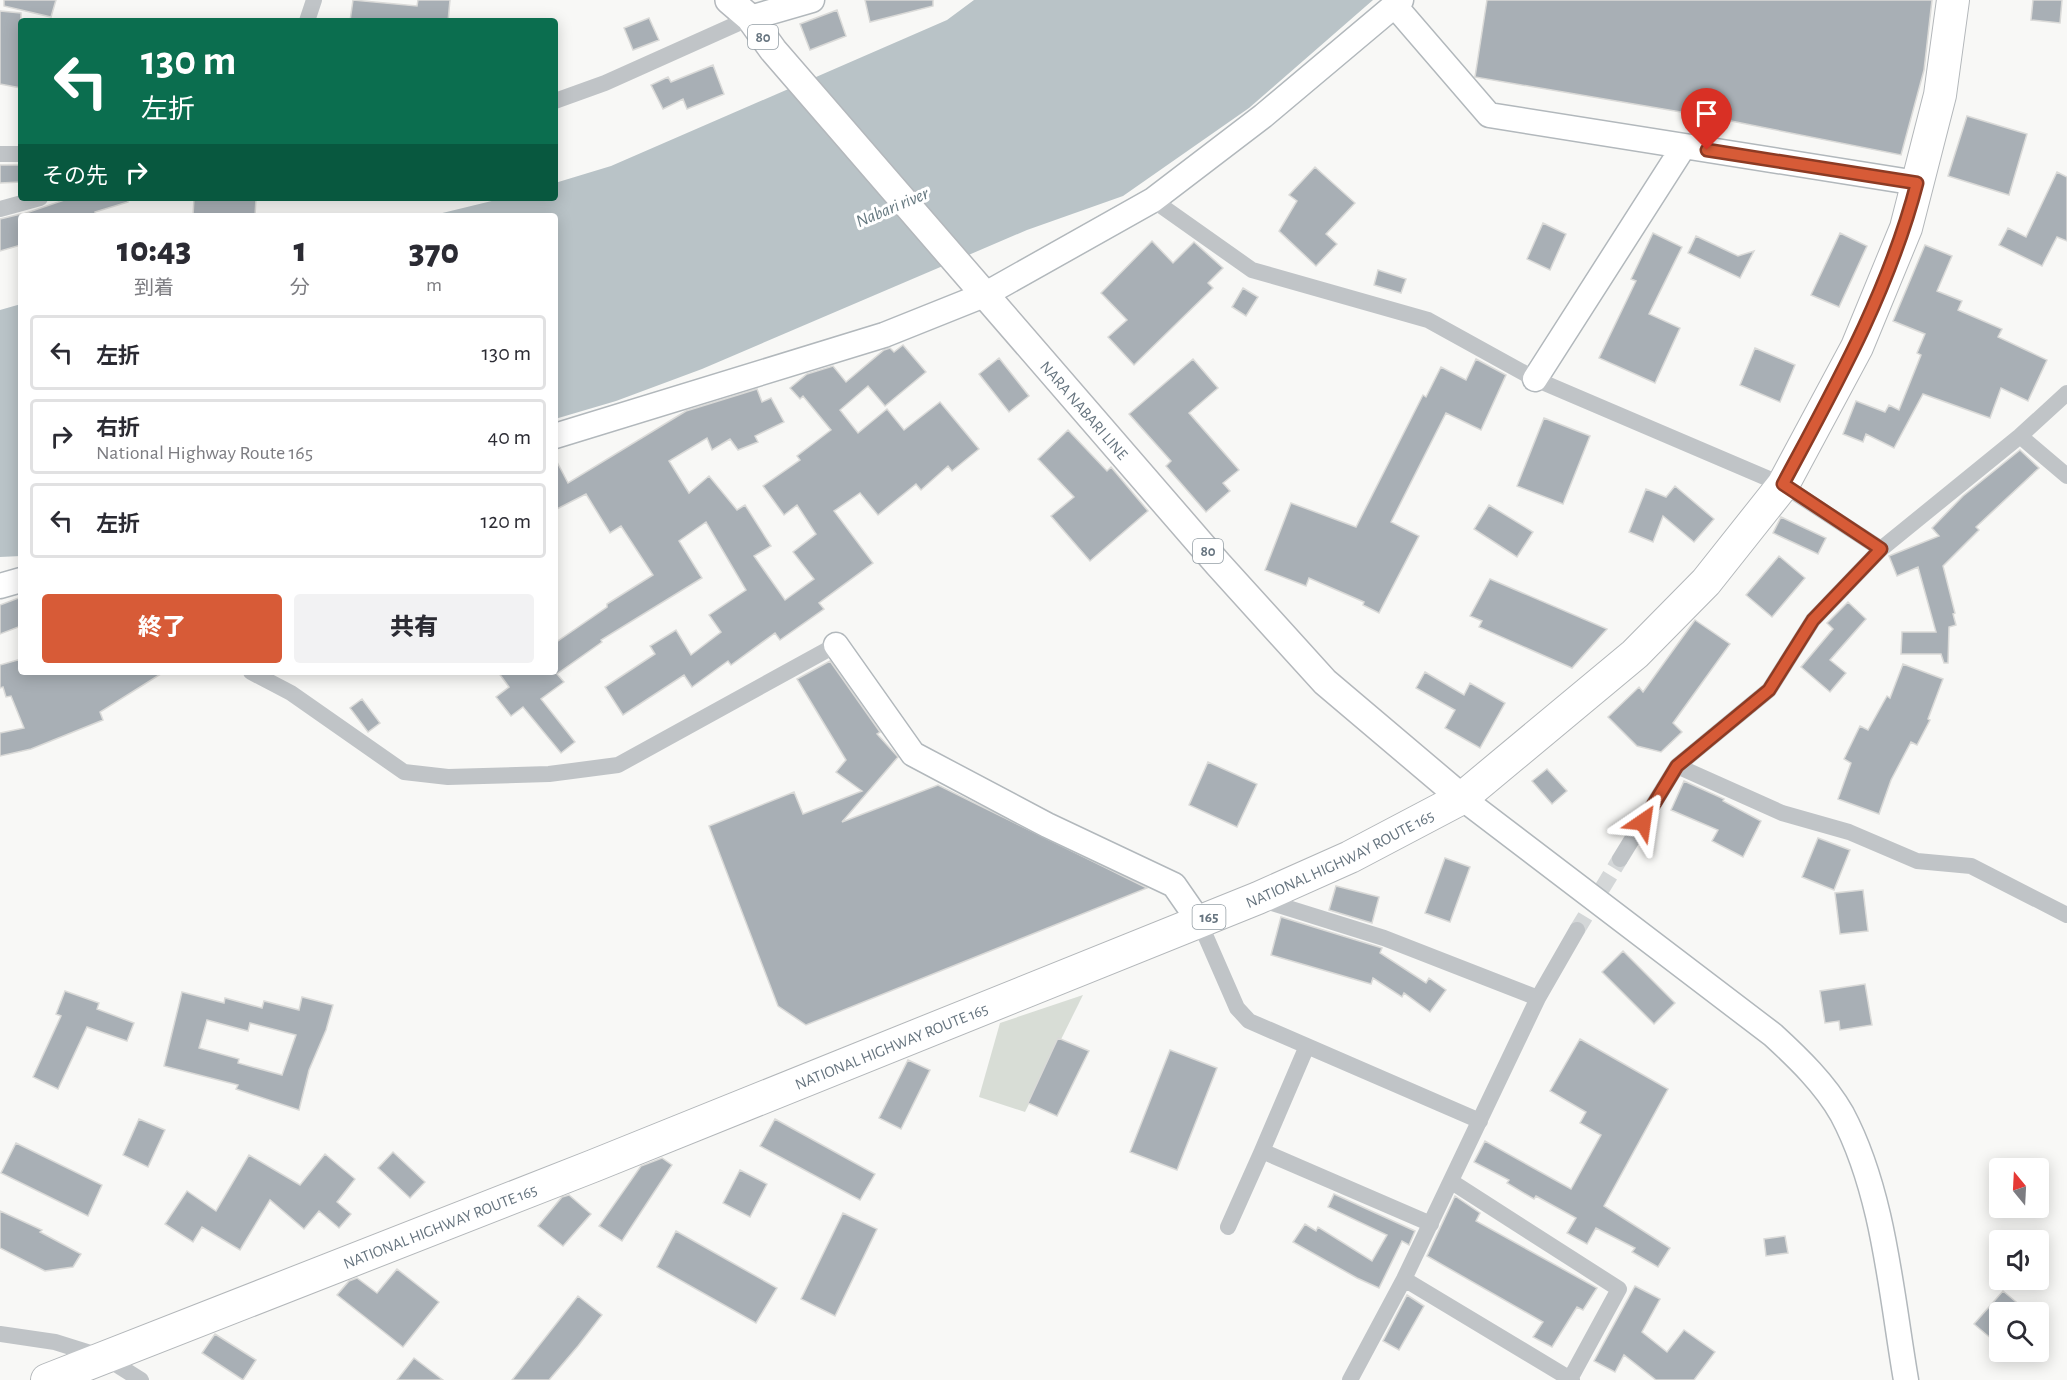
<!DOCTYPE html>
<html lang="ja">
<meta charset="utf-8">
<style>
body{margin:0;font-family:"Alegreya Sans","Noto Sans JP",sans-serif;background:#f2f2f3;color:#2b2b33;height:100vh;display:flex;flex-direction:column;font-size:22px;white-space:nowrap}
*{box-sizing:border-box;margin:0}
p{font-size:20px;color:#7c7c81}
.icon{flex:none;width:33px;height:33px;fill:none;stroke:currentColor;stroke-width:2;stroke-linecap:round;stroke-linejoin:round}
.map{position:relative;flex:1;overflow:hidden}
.panel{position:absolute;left:18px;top:213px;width:540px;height:462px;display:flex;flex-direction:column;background:#fff;border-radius:6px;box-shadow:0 3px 15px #0003}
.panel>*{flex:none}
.banner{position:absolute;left:18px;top:18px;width:540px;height:183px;border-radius:6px;box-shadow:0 3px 15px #0003;background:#0b6e4f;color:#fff;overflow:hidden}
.needle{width:39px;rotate:342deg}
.fabs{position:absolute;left:1989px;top:1158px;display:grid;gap:12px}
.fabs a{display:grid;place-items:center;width:60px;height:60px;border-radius:6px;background:#fff;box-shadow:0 3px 15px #0003;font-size:30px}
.pin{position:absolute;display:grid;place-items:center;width:51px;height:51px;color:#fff;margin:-62px -26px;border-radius:50% 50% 50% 0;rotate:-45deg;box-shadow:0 0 6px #0007}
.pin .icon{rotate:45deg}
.me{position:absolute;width:66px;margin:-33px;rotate:32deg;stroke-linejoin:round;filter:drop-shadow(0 0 4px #0008)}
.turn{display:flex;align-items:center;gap:21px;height:126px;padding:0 24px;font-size:27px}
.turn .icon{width:78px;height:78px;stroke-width:2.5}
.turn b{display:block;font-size:42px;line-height:51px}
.then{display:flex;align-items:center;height:57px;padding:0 24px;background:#0003;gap:12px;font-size:22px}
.eta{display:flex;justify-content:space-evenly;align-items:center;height:102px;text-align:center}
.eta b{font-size:36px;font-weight:800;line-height:42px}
.cta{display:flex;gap:12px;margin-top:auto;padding:12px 24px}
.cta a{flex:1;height:69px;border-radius:6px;background:#d75b37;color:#fff;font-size:24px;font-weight:800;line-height:69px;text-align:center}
.cta a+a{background:#f2f2f3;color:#2b2b33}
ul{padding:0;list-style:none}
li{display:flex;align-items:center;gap:18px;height:75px;margin:0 12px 9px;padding:0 12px;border:3px solid #e1e1e2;border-radius:6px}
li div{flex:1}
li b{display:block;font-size:22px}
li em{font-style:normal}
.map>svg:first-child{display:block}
.green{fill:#d8ddd6}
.water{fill:#b9c3c7}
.building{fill:#a8afb5;stroke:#dadad8;stroke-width:1.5;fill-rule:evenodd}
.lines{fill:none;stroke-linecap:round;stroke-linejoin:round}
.street-tunnel{stroke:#d4d7d8;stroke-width:16;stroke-dasharray:16 8;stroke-linecap:butt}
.secondary-casing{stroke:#b2b8bc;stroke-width:27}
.primary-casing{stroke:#b4b8bc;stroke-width:30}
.highway-casing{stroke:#b3b7ba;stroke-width:34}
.street{stroke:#c0c4c7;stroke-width:16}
.secondary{stroke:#fff;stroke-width:24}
.primary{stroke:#fff;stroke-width:27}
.highway{stroke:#fff;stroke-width:32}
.route-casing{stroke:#8c3b24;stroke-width:15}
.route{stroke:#d75b37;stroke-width:10}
.labels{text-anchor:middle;stroke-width:6;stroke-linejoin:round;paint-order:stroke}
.shield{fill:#fff;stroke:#949ea5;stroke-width:1.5}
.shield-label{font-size:15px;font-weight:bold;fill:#66747f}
.street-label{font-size:16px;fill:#66747f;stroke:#fff}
.water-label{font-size:18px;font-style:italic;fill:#667980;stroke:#fff}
</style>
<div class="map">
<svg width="2067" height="1380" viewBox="0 0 2067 1380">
<rect width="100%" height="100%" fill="#f8f8f6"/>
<path class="green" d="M1083 995 1025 1112 979 1097 1000 1023Z"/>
<path class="water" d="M974 0H1373L1249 108 1123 196 1027 230 702 369 616 401 555 419V216H430L504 198H555V183L611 166 947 20Z
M21 304V556L0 557V310Z"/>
<path class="building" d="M4 0H56L51 17 4 6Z
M353 0 417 6 418 0H450L448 21H350Z
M865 0H933V6L870 22Z
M1487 0H1932L1924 70 1901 155 1716 118 1475 77Z
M2033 0H2062L2060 23 2031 20Z
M837 10 846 36 810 50 800 24Z
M0 11 21 13V88L0 84Z
M649 18 659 40 633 50 624 28Z
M713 65 724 94 687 109 683 99 663 109 651 85 668 77 671 82Z
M1967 116 2027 134 2009 195 1948 176Z
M0 165H21V182L0 183Z
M1315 167 1355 203 1326 234 1337 244 1316 266 1279 231 1297 201 1289 195Z
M2057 172 2067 177V241L2057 237 2042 266 1999 245 2008 228 2026 237Z
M70 198H127L128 202 95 212 96 216H23V214Z
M194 198H256L255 216H193Z
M21 214V245L0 251V219Z
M1543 223 1566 234 1550 270 1527 259Z
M1653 233 1682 247 1649 314 1680 328 1655 383 1599 358 1636 281 1631 279Z
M1840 233 1867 246 1839 307 1811 295Z
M1696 236 1738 256 1754 251 1740 278 1688 253Z
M1152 241 1173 263 1194 242 1223 268 1208 283 1213 288 1134 365 1108 337 1127 320 1101 293Z
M1925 245 1952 256 1937 291 1962 301 1958 310 2002 329 1998 337 2047 360 2028 401 2001 388 1990 418 1923 394 1894 448 1866 434 1863 442 1843 434 1856 401 1885 412 1889 405 1899 410 1921 355 1917 353 1925 334 1893 321Z
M1378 270 1406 279 1401 293 1374 285Z
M1243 288 1258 297 1246 316 1232 307Z
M903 345 926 372 885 406 868 386 840 410 858 433 887 409 904 430 940 402 979 449 952 471 948 466 921 490 916 484 878 515 860 493 834 511 873 563 819 603 824 609 780 640 775 633 731 665 728 661 692 687 684 675 623 715 605 687 655 654 650 646 676 630 691 655 721 632 709 615 746 590 706 522 679 541 702 578 601 640 602 642 557 674 564 682 541 699 575 742 561 753 523 707 511 716 496 697 509 687 498 672H555V643L607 607V604L653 575 621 526 610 533 586 494 555 510V458L568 483 686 411 757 389 762 402 771 398 784 422 755 436 758 442 738 450 730 439 712 450 707 438 669 461 689 493 709 476 737 510 745 505 771 546 754 556 785 600 814 579 793 552 816 534 797 505 784 515 763 486 800 460 797 456 831 430 803 396 800 399 790 388 807 374 833 366 846 382 884 350 890 348 894 352Z
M1755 348 1795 365 1780 402 1740 385Z
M999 358 1029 396 1009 412 979 374Z
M1193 359 1218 388 1189 413 1239 470 1223 483 1230 491 1206 512 1166 466 1171 461 1129 414Z
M1476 359 1506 375 1481 430 1446 413 1391 522 1419 536 1379 613 1363 605 1364 602 1309 578 1306 586 1265 570 1291 503 1356 527 1423 395 1426 397 1441 367 1466 380Z
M1544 418 1590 436 1563 504 1517 486Z
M1068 430 1107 471 1111 467 1148 511 1090 561 1051 516 1074 497 1038 459Z
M2020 450 2039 468 1976 527 1979 530 1943 566 1955 613 1953 614 1956 625 1949 627 1948 663H1944L1941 654H1901L1902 632H1936L1918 567 1897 576 1889 556 1939 536 1932 528 1963 496Z
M1675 486 1714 519 1694 542 1663 516 1653 542 1629 532 1646 489 1666 497Z
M1489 505 1533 532 1517 557 1474 529Z
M1781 517 1826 538 1818 554 1773 533Z
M1779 556 1805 578 1772 617 1746 595Z
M1490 579 1607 629 1572 668 1479 627 1482 621 1470 616Z
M21 597V626L0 634V605Z
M1848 602 1866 619 1830 660 1846 673 1830 692 1801 667 1833 629 1827 623Z
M1695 620 1730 644 1673 723 1682 732 1661 752 1637 746 1608 717 1639 687 1643 692Z
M21 659V672H164L100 712 103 720 31 749 0 756V733L24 728 11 696 6 697 3 687 0 688V665Z
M830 661 880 732 877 734 898 757 842 822 938 785 1147 888 806 1025 778 1006 709 826 794 792 803 814 862 791 836 772 846 760 797 679Z
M1903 664 1943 679 1928 719 1930 720 1917 745 1911 742 1891 780 1879 814 1838 799 1851 763 1844 759 1860 726 1868 730 1887 696 1890 698Z
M1425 672 1464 695 1470 683 1505 703 1480 748 1445 728 1455 710 1416 688Z
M362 699 380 723 368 732 350 708Z
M1208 762 1257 784 1237 827 1189 805Z
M1547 769 1567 791 1552 804 1532 781Z
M1684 781 1724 799 1723 801 1761 821 1743 857 1712 841 1718 830 1671 810Z
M1818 838 1850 850 1834 890 1802 877Z
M1445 858 1470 867 1450 922 1425 913Z
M1336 886 1379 897 1372 923 1329 910Z
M1863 890 1868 931 1840 934 1835 893Z
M1281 917 1382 948 1380 953 1426 983 1429 978 1446 990 1430 1012 1404 993 1402 997 1373 978 1371 984 1271 955Z
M1623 951 1675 1003 1654 1024 1602 972Z
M1865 984 1872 1025 1840 1030 1839 1021 1825 1023 1820 991Z
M65 991 99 1003 97 1009 134 1023 127 1041 87 1027 58 1089 33 1077 61 1016 56 1014Z
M182 992 224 1003 225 998 262 1008 264 1001 299 1010 302 997 333 1005 326 1030 309 1070 299 1110 236 1089 238 1085 164 1066ZM207 1020 248 1031 250 1023 296 1035 282 1075 238 1063 239 1059 199 1048Z
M1058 1038 1089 1051 1057 1116 1028 1103Z
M1580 1039 1668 1089 1604 1206 1670 1248 1658 1267 1632 1252 1635 1248 1596 1228 1587 1244 1567 1233 1576 1218 1536 1196 1534 1199 1507 1183 1509 1180 1474 1162 1485 1141 1571 1189 1601 1135 1580 1123 1586 1112 1550 1091Z
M1170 1050 1217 1068 1177 1170 1130 1152Z
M908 1060 930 1070 901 1129 879 1118Z
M139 1119 165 1130 148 1167 123 1155Z
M775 1119 875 1174 860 1200 760 1146Z
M16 1143 102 1185 88 1216 1 1173Z
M393 1152 425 1182 410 1198 378 1168Z
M325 1154 355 1179 337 1202 351 1214 339 1228 319 1211 304 1229 270 1200 240 1250 202 1227 193 1242 165 1224 187 1191 216 1211 249 1155 300 1185Z
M662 1158 672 1165 622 1241 599 1226 641 1166Z
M740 1170 767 1184 750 1217 723 1203Z
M1334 1194 1415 1231 1409 1245 1402 1241 1379 1288 1357 1278 1293 1242 1305 1224 1316 1231 1318 1227 1372 1261 1387 1235 1328 1207Z
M569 1195 591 1214 563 1246 538 1226 562 1197Z
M1455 1196 1480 1213 1476 1221 1597 1288 1583 1310 1577 1307 1552 1347 1533 1337 1543 1322 1427 1256Z
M0 1211 42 1230 40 1232 81 1254 73 1267 45 1271 0 1248Z
M843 1213 877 1229 835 1316 801 1299Z
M676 1231 777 1288 756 1323 657 1267Z
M1785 1236 1788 1253 1766 1256 1764 1239Z
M397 1269 439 1302 403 1347 337 1295 349 1281 357 1278 377 1293Z
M1635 1286 1660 1299 1642 1332 1667 1352 1684 1330 1715 1352 1694 1380H1656L1624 1355 1615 1372 1594 1361Z
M2003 1291 2028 1312H2000V1346L1974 1324Z
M1407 1295 1424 1306 1399 1350 1383 1341Z
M578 1296 602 1315 578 1346 549 1380H512Z
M215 1334 256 1360 243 1380 202 1353Z
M414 1358 443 1380H397Z"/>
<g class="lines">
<path class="street-tunnel" d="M1577 930 1620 859"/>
<defs>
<path id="secondary" d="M1395 6 1489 115 1917 183
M750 18 812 0
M1535 379 1684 146
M555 436 884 335 984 295 1153 200 1263 116 1401 0
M0 586 21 580
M836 645 913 754 1047 825 1174 885 1199 921
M1462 798 1773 1035C1798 1058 1825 1084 1842 1114 1884 1193 1891 1293 1906 1380"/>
<g id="primary">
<path id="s1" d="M729 0 750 18 773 50 1218 564 1325 682 1462 798"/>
</g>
<g id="highway">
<path id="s2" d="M47 1380 593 1166 1258 898 1350 857 1462 798 1635 654 1706 582 1783 485 1857 347 1906 228 1940 95 1953 0"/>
</g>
</defs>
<use href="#secondary" class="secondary-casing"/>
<use href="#primary" class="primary-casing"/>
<use href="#highway" class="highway-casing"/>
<path class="street" d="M307 21 314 0
M555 101 605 83 750 18
M0 154H21
M1153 200 1252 270 1428 320 1535 379 1783 485 1881 549
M0 209 40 198
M2020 436 2067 476
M251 672 291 693 404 772 448 777 549 774 618 765 836 645
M1677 766 1782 813 1849 832 1917 861 1971 866 2067 915
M1620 859 1677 766 1769 690 1813 620 1881 549 2020 436 2067 393
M1259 899 1384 938 1538 998
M1199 921 1237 1008 1249 1021 1480 1121
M1307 1046 1262 1151 1431 1224
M1452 1182 1619 1289 1570 1379
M1228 1227 1262 1151
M1404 1279 1572 1380
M0 1334 55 1342 106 1358 141 1380
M1350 1380 1404 1279 1538 998 1577 930"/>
<use href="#secondary" class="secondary"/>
<use href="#primary" class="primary"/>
<use href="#highway" class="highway"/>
</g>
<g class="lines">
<defs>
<path id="route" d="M1643 822 1677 766 1769 690 1813 620 1881 549 1783 484C1835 387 1889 291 1917 183L1707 150"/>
</defs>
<use href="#route" class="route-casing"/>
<use href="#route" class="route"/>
</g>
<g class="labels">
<g class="shield">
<rect x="748" y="25" width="30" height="24" rx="4.5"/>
<rect x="1193" y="539" width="30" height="24" rx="4.5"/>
<rect x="1192.5" y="905" width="33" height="24" rx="4.5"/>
</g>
<g class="shield-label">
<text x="763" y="42">80</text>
<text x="1208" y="556">80</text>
<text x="1209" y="922">165</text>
</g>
<g class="street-label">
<text dy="6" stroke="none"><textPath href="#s1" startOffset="543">NARA NABARI LINE</textPath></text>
<text dy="6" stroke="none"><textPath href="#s2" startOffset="1394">NATIONAL HIGHWAY ROUTE 165</textPath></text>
<text dy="6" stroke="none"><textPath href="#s2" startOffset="908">NATIONAL HIGHWAY ROUTE 165</textPath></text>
<text dy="6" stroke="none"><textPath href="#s2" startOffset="422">NATIONAL HIGHWAY ROUTE 165</textPath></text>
</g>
<g class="water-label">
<text transform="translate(892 207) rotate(-23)" y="6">Nabari river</text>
</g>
</g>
</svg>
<div class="fabs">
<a><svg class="needle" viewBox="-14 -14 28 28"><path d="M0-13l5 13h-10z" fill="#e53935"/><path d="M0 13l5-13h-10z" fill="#7c7c81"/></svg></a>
<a><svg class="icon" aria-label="sound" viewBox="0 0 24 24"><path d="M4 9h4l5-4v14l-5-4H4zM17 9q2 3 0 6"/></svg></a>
<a><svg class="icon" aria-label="search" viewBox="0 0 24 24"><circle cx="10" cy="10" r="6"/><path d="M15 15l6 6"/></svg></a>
</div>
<div class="pin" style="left:1707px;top:150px;background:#d93025"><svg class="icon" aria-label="arrive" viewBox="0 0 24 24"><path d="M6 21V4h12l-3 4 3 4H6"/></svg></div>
<svg class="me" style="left:1643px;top:822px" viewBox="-20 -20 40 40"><path d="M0-17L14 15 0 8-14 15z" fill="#d75b37" stroke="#fff" stroke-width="4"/></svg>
<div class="banner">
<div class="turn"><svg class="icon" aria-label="left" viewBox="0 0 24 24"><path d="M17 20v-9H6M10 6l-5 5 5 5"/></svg><div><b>130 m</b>左折</div></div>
<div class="then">その先<svg class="icon" aria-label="right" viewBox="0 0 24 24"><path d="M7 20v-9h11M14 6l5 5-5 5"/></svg></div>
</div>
<section class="panel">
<div class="eta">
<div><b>10:43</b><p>到着</p></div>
<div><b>1</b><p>分</p></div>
<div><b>370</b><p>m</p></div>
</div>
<ul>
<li><svg class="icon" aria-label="left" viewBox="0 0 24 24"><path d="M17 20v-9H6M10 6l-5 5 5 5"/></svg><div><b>左折</b></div><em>130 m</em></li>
<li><svg class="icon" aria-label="right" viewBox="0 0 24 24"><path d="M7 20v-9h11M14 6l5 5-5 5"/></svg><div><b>右折</b><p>National Highway Route 165</p></div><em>40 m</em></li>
<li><svg class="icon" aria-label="left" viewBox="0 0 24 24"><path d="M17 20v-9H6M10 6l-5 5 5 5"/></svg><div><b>左折</b></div><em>120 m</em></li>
</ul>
<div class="cta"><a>終了</a><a>共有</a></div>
</section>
</div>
